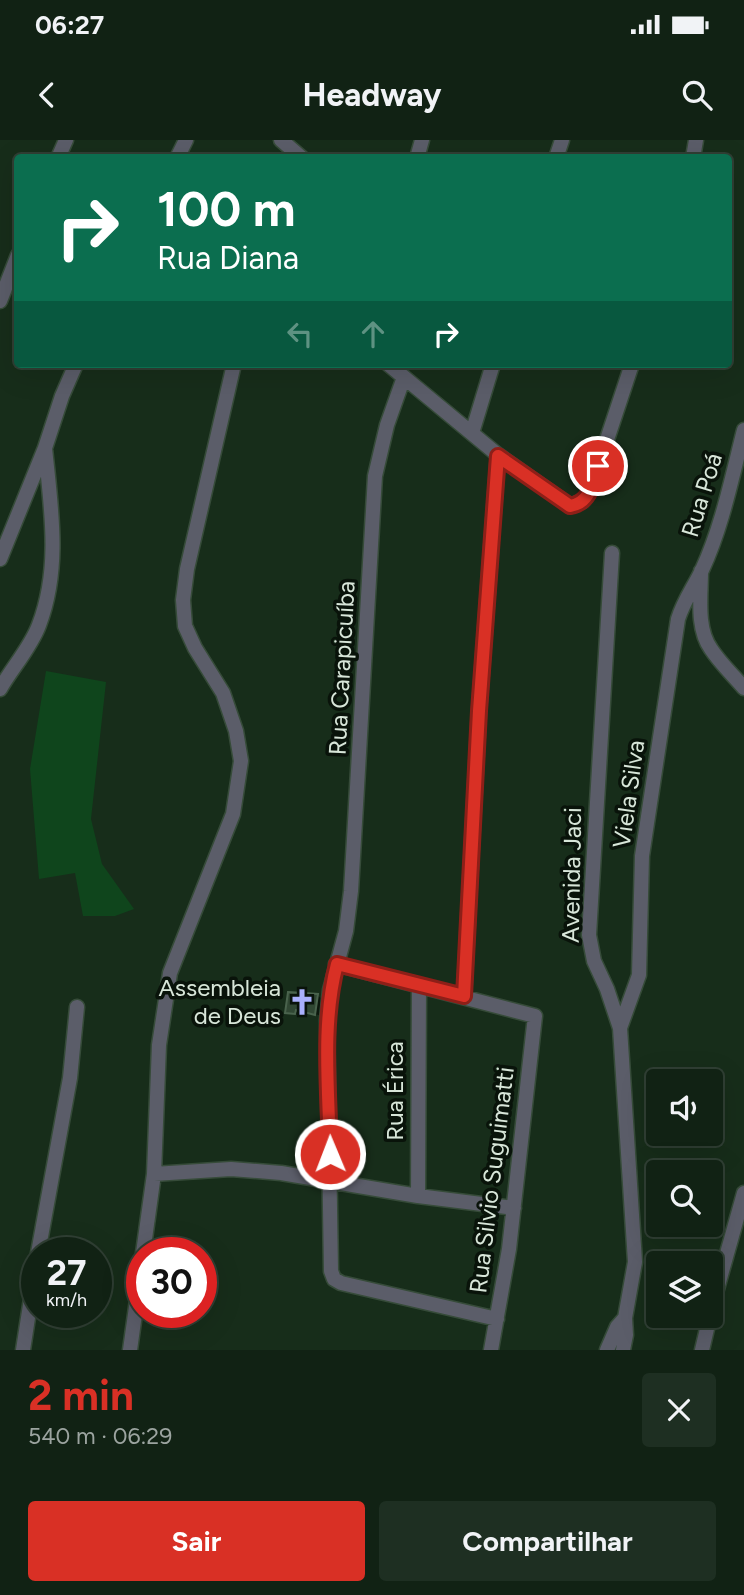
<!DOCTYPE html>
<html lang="pt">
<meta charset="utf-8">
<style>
body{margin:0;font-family:Figtree,sans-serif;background:#1e2f22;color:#f1f3f6;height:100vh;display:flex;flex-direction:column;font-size:26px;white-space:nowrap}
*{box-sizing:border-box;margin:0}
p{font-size:23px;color:#9ca4a0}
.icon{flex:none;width:38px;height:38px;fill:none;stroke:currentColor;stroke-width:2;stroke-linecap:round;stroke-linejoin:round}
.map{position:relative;height:1210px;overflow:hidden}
.details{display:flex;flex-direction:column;background:#112214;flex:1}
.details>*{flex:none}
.guide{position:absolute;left:14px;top:14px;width:718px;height:214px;border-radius:7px;box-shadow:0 7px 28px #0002,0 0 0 2px #303f34;background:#0b6e4f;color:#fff;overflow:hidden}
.tools{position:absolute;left:646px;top:929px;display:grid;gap:14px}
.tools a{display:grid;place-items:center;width:77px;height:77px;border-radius:7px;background:#112214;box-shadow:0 7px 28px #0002,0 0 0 2px #303f34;font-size:35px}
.speed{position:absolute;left:21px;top:1097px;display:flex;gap:14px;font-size:35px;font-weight:700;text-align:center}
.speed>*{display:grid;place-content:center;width:91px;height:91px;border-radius:50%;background:#112214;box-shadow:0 7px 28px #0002,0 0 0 2px #303f34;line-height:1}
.speed small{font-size:18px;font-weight:400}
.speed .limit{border:10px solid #d22;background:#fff;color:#111}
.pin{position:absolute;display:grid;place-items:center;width:60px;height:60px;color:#fff;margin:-30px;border:4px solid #fff;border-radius:50%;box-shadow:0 2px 7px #0007}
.me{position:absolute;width:77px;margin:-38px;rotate:359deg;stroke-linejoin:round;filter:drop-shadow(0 0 5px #0008)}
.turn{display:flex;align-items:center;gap:24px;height:147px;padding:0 28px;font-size:32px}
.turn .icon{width:91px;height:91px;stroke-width:2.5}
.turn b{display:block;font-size:49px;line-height:60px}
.lanes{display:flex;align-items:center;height:66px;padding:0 28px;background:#0003;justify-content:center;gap:35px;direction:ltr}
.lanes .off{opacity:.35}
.round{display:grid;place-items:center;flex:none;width:74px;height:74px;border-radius:7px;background:#1e2f22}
.summary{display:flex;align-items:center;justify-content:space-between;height:119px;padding:0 28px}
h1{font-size:42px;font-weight:700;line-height:52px;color:#d93025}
.cta{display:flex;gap:14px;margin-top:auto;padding:14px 28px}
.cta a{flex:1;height:80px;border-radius:7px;background:#d93025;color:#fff;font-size:28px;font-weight:700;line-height:80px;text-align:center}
.cta a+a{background:#1e2f22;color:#f1f3f6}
.status{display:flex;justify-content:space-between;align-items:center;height:49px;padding:0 35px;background:#112214;direction:ltr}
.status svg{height:19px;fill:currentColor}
header{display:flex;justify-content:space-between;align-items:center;height:91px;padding:0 28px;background:#112214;font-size:32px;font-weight:700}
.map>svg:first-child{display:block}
.green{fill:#0f451c}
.shadow{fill:#0007}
.building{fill:#304733;stroke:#4a634d;stroke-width:2}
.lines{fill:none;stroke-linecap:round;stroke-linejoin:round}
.minor-casing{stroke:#364b39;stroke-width:17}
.minor{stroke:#5b5d69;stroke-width:14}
.route-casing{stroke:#8d1f18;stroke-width:18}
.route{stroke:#d93025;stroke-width:12}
.labels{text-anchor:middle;stroke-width:7;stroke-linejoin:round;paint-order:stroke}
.street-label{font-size:24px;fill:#d8e6d9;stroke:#09130a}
.poi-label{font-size:24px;fill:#d8e6d9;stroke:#09130a;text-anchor:end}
</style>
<div class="status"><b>06:27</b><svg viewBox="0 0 49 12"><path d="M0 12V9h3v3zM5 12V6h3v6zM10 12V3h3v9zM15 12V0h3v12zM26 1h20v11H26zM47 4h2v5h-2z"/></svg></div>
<header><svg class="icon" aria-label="back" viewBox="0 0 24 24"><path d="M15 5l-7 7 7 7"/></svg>Headway<svg class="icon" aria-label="search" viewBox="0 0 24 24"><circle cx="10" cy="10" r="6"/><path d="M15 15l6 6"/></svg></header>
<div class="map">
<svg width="744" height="1210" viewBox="0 0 744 1210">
<rect width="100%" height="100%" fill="#172d1a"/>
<path class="green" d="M46 531 106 542 91 679 102 724 134 769 115 776H83L75 733 39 739 30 629Z"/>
<path class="shadow" d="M318 856 321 858 319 875 299 871V875L287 872Z"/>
<path class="building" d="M288 852 318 854 315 875 296 870 295 874 285 873Z"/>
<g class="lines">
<defs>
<path id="minor" d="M281 0 302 18
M58 18 66 0
M177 18 186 0
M417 18 422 0
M556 18 562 0
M693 18 696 0
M0 161 18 115
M388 224 498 315 570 366 583 361 590 351 632 224
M404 237 387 285 375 336 351 751 346 791 330 850 327 880 331 1131 334 1139 341 1143 497 1179
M472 293 493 224
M612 413 589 795 594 821 607 849 620 888 635 1122 625 1178 626 1195 623 1210
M0 419 45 308 62 256 76 224
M701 431C701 456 696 488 711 509 720 523 733 535 744 548
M0 549C12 528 31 507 39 485 61 427 51 368 45 308
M336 824 535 876 509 1109 491 1210
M464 856 479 571 498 315
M620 888 639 835 642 716 678 479C684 460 694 447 702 430 722 387 732 337 744 290
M154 1034 231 1029 281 1033 418 1056 514 1068
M418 1056 419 846
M38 1113 70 938 77 867
M143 1113 154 1034 159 905 170 833 233 674 241 621 236 591 223 553 195 508 185 486 183 460 187 429 234 224
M710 1174 744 1053
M23 1210 37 1120
M130 1210 142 1124
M607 1210 617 1187 625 1178
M702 1210 710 1176"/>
</defs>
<use href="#minor" class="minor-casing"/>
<use href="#minor" class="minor"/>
</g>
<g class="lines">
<defs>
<path id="route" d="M330 1014C329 951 321 885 337 824L464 856 479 571 498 316 570 366C590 363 593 343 598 326"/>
</defs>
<use href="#route" class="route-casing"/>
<use href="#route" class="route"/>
</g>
<defs>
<symbol id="church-bare" viewBox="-9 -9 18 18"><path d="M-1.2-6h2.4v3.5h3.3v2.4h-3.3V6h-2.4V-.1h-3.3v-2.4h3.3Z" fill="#a9b0fc" stroke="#09130a" stroke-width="2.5" paint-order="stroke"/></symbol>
</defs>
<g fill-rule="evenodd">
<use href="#church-bare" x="283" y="843" width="38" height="38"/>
</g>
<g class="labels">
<g class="street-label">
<text transform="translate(702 355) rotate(-73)" y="8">Rua Poá</text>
<text transform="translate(342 528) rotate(-87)" y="8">Rua Carapicuíba</text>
<text transform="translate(629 654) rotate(-82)" y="8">Viela Silva</text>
<text transform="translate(572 735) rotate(-89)" y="8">Avenida Jaci</text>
<text transform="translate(395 951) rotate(-90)" y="8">Rua Érica</text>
<text transform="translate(492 1040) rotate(-83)" y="8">Rua Silvio Suguimatti</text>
</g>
<g class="poi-label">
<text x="281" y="856">Assembleia<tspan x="281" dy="28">de Deus</tspan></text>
</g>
</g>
</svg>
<div class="tools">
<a><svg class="icon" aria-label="sound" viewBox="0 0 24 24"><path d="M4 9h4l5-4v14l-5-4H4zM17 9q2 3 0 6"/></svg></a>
<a><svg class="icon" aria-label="search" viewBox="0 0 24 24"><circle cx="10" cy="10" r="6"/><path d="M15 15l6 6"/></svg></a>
<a><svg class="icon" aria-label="layers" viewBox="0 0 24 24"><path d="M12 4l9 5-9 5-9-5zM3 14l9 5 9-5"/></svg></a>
</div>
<div class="speed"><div>27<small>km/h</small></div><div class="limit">30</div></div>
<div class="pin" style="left:598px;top:326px;background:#d93025"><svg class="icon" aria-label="arrive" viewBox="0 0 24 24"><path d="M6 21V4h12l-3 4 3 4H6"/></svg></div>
<svg class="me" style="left:330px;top:1014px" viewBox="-20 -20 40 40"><circle r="17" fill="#d93025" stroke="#fff" stroke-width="3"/><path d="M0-11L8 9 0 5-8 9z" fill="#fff"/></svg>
<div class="guide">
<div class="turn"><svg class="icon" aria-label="right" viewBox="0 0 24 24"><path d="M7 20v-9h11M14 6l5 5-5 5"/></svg><div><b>100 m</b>Rua Diana</div></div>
<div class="lanes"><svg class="icon off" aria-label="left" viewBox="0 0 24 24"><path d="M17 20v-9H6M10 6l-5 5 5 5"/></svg><svg class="icon off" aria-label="ahead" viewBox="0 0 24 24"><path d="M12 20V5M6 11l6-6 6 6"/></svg><svg class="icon" aria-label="right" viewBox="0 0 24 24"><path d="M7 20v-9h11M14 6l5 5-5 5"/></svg></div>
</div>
</div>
<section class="details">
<div class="summary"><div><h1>2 min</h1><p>540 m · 06:29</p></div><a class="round"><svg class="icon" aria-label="close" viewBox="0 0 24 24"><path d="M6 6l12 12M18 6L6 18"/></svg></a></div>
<div class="cta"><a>Sair</a><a>Compartilhar</a></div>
</section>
